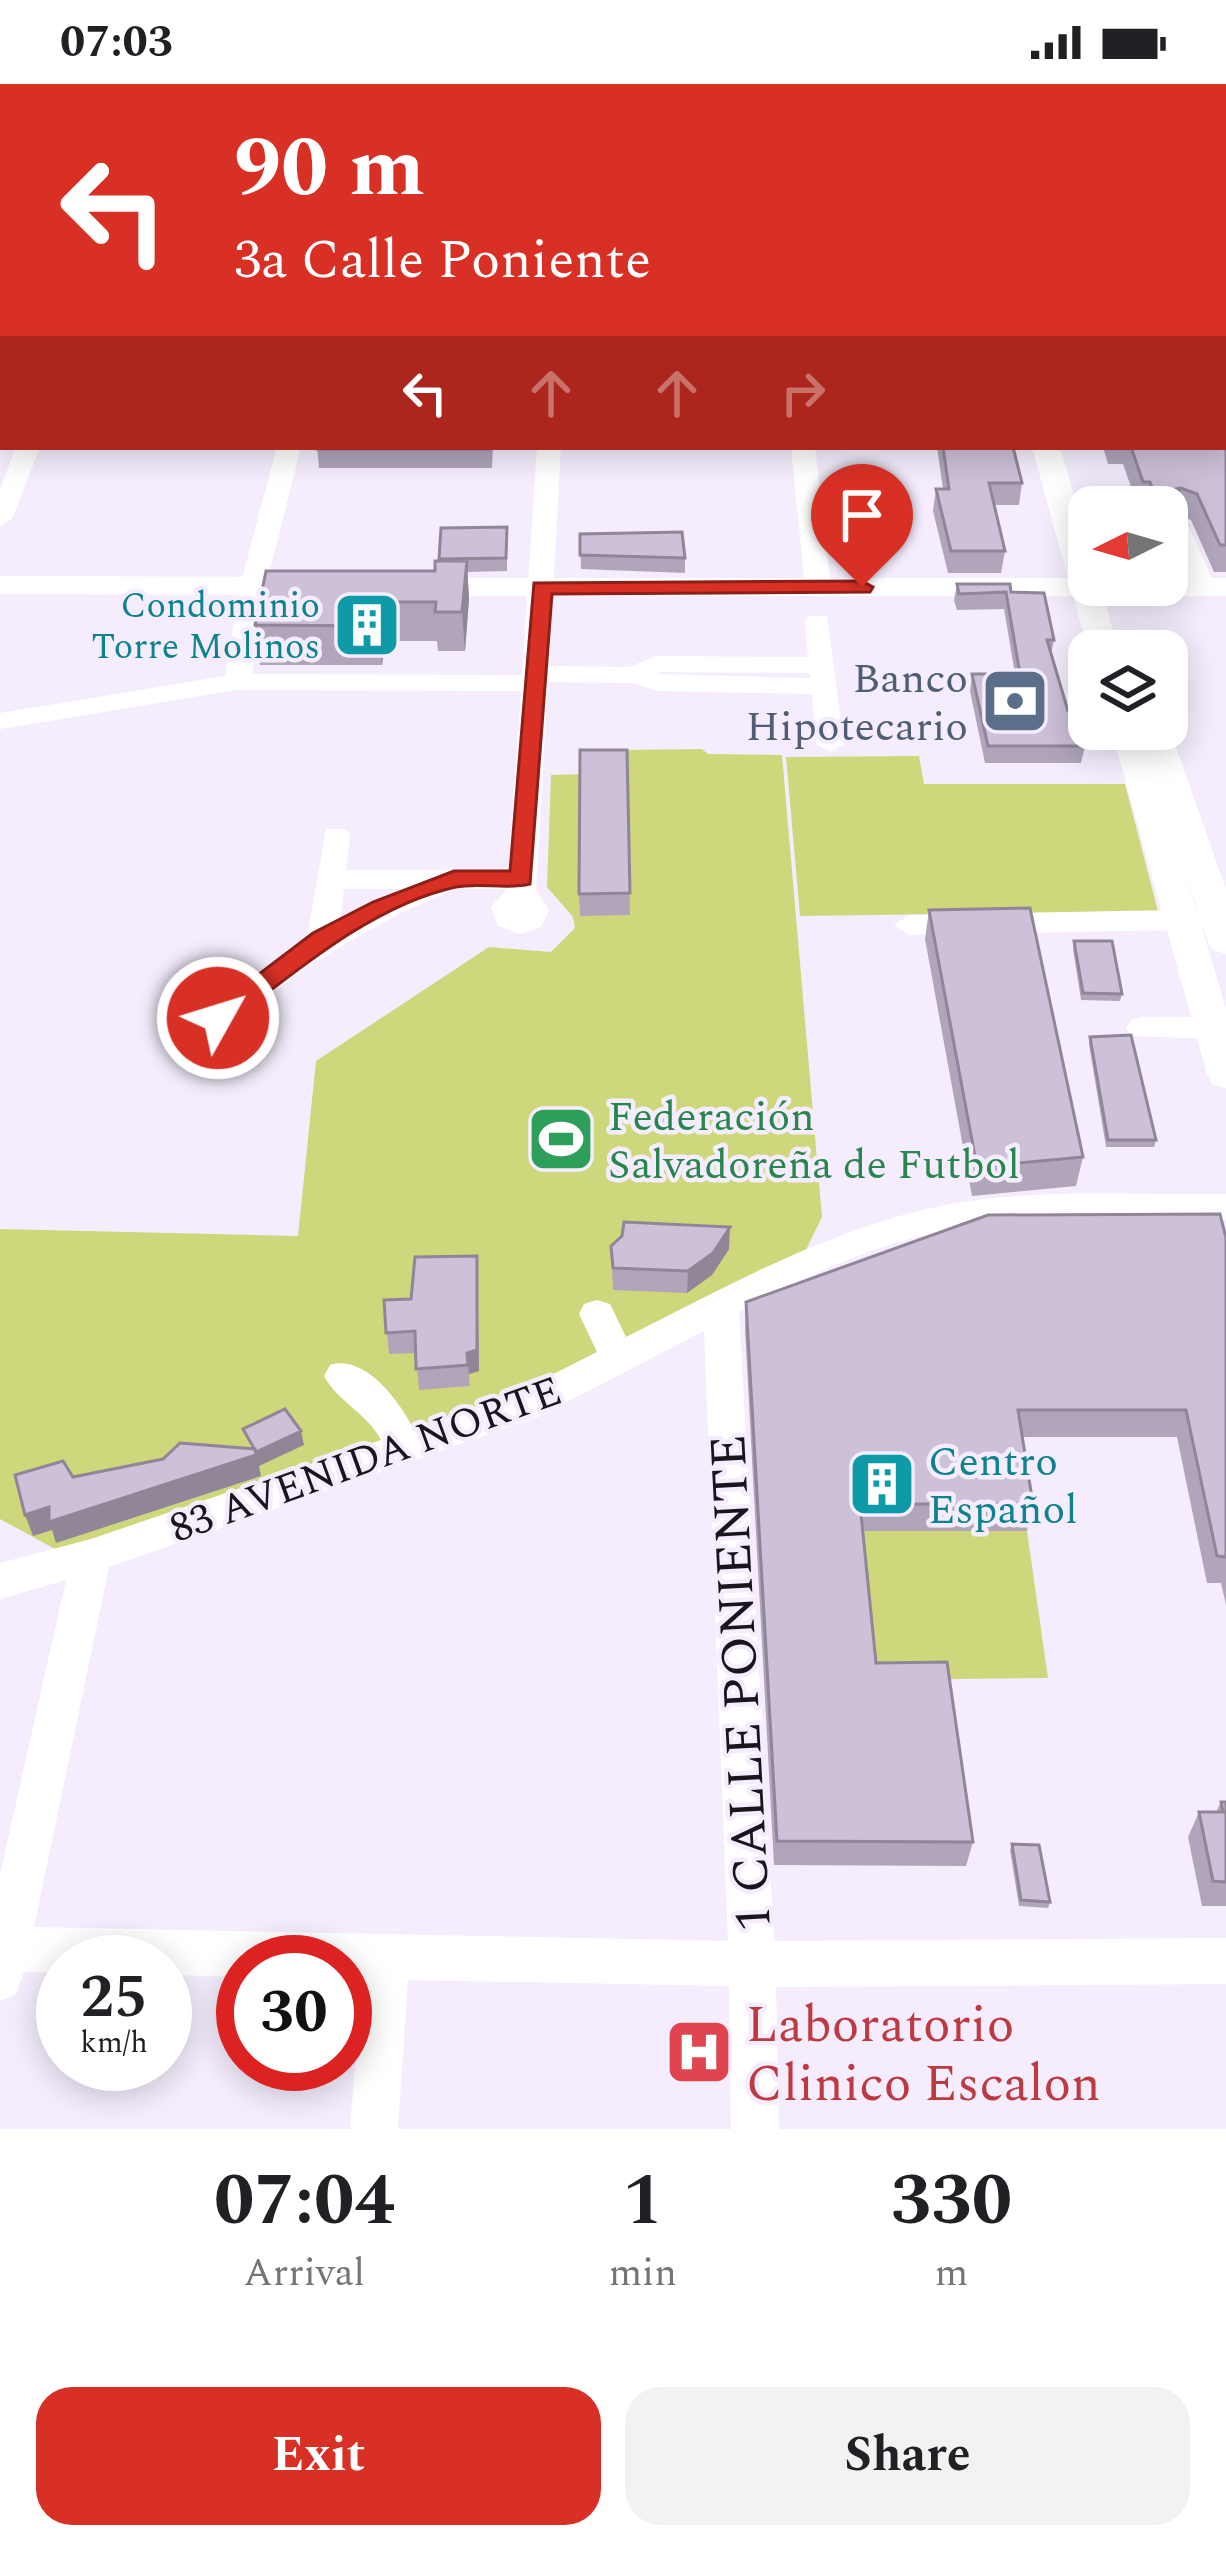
<!DOCTYPE html>
<meta charset="utf-8">
<style>
body{margin:0;font-family:Spectral,serif;background:#f2f2f2;color:#202124;height:100vh;display:flex;flex-direction:column;font-size:45px;white-space:nowrap}
*{box-sizing:border-box;margin:0}
p{font-size:39px;color:#757577}
.icon{flex:none;width:66px;height:66px;fill:none;stroke:currentColor;stroke-width:2;stroke-linecap:round;stroke-linejoin:round}
.map{position:relative;height:2045px;overflow:hidden}
.drawer{display:flex;flex-direction:column;background:#fff;flex:1}
.drawer>*{flex:none}
.guide{position:absolute;left:0px;top:0px;width:1227px;height:366px;box-shadow:0 6px 30px #0003;background:#d93025;color:#fff;overflow:hidden}
.needle{width:78px;rotate:265deg}
.tools{position:absolute;left:1068px;top:402px;display:grid;gap:24px}
.tools a{display:grid;place-items:center;width:120px;height:120px;border-radius:24px;background:#fff;box-shadow:0 6px 30px #0003;font-size:60px}
.speed{position:absolute;left:36px;top:1851px;display:flex;gap:24px;font-size:60px;font-weight:700;text-align:center}
.speed>*{display:grid;place-content:center;width:156px;height:156px;border-radius:50%;background:#fff;box-shadow:0 6px 30px #0003;line-height:1}
.speed small{font-size:30px;font-weight:400}
.speed .limit{border:18px solid #d22;background:#fff;color:#111}
.pin{position:absolute;display:grid;place-items:center;width:102px;height:102px;color:#fff;margin:-123px -51px;border-radius:50% 50% 50% 0;rotate:-45deg;box-shadow:0 0 12px #0007}
.pin .icon{rotate:45deg}
.me{position:absolute;width:132px;margin:-66px;rotate:51deg;stroke-linejoin:round;filter:drop-shadow(0 0 9px #0008)}
.turn{display:flex;align-items:center;gap:42px;height:252px;padding:0 36px;font-size:54px}
.turn .icon{width:156px;height:156px;stroke-width:2.5}
.turn b{display:block;font-size:84px;line-height:102px}
.lanes{display:flex;align-items:center;height:114px;padding:0 36px;background:#0003;justify-content:center;gap:60px;direction:ltr}
.lanes .off{opacity:.35}
.eta{display:flex;justify-content:space-evenly;align-items:center;height:204px;text-align:center}
.eta b{font-size:72px;font-weight:700;line-height:84px}
.primary-button{display:flex;gap:24px;margin-top:auto;padding:24px 36px}
.primary-button a{flex:1;height:138px;border-radius:36px;background:#d93025;color:#fff;font-size:48px;font-weight:700;line-height:138px;text-align:center}
.primary-button a+a{background:#f2f2f2;color:#202124}
.status{display:flex;justify-content:space-between;align-items:center;height:84px;padding:0 60px;background:#fff;direction:ltr}
.status svg{height:33px;fill:currentColor}
.map>svg:first-child{display:block}
.green{fill:#ced77c}
.lines{fill:none;stroke-linecap:round;stroke-linejoin:round}
.minor{fill:#fff;fill-rule:evenodd}
.major{fill:#fff;fill-rule:evenodd}
.wall{fill:#b0a5bb}
.shaded-wall{fill:#908698}
.building{fill:#cdc0d9;stroke:#908698;stroke-width:3}
.route{fill:#d93025;stroke:#8d1f18;stroke-width:3}
.labels{text-anchor:middle;stroke-width:9;stroke-linejoin:round;paint-order:stroke}
.far-culture-label{font-size:36px;fill:#0d838f;stroke:#f5edfd;text-anchor:end}
.service-label{font-size:42px;fill:#4e5e75;stroke:#f5edfd;text-anchor:end}
.leisure-label{font-size:42px;fill:#27864d;stroke:#f5edfd;text-anchor:start}
.street-label{font-size:42px;fill:#19141d;stroke:#f5edfd}
.culture-label{font-size:42px;fill:#0d838f;stroke:#f5edfd;text-anchor:start}
.near-street-label{font-size:51px;fill:#19141d;stroke:#f5edfd}
.near-health-label{font-size:51px;fill:#be3a42;stroke:#f5edfd;text-anchor:start}
</style>
<div class="status"><b>07:03</b><svg viewBox="0 0 49 12"><path d="M0 12V9h3v3zM5 12V6h3v6zM10 12V3h3v9zM15 12V0h3v12zM26 1h20v11H26zM47 4h2v5h-2z"/></svg></div>
<div class="map">
<svg width="1226" height="2045" viewBox="0 0 1226 2045">
<rect width="100%" height="100%" fill="#f5edfd"/>
<path class="green" d="M702 665 708 670 782 671 822 1133 805 1168 526 1313 265 1406 57 1466 0 1435V1145L298 1152 316 977 489 863 551 868 575 844 573 833 547 803 551 691 618 689 619 666Z
M919 672 924 700H1125L1158 827 800 832 786 673Z
M856 1447H1027L1048 1594 870 1596Z"/>
<g class="lines">
<path class="minor" d="M379 0H397L398 3H380Z
M534 0H552L553 3H535Z
M809 0H827L829 3H811Z
M978 0H996L997 3H979Z
M1106 0H1124L1105 3Z
M1224 107 1226 108V121L1224 120Z
M1226 142V154L1224 155V143Z
M0 264H3V278H0Z
M16 363H40L12 435 0 442V405Z
M277 363H301L266 502 252 590 522 591 537 363H561L549 582 629 583 656 572 808 573 805 537 809 532H827L844 660 830 668 816 660 812 610 658 607 632 599 548 598 536 806 549 826 541 843 520 850 498 842 491 823 507 805H456L400 829 312 879 229 942H207L202 934 207 926 307 854 326 745H346L350 751 346 786H508L521 607 237 606 0 645V629L225 592 240 502ZM661 588 810 589V594L657 590ZM344 805H401L340 835Z
M791 363H815L831 503 818 511 805 503Z
M1176 434 1188 441 1216 503 1212 508 1203 511C1183 503 1167 458 1167 436Z
M1226 825V845L909 851 894 841 909 831Z
M1142 933H1213L1224 936 1226 949 1213 955 1131 952 1126 944 1131 936Z
M1226 1110V1136C1128 1138 1025 1132 928 1151 862 1164 799 1197 739 1228L774 1857 1226 1854V1900L776 1903 779 2045H731L729 1902 408 1896 398 2045H350L362 1895H345V1878H243V1893L165 1891V1878H63V1889L24 1888 16 1910 0 1917V1791L66 1496 0 1515V1479L91 1455 381 1356C367 1329 338 1318 324 1292L330 1281C365 1270 399 1317 413 1344L514 1310 597 1268 579 1230 584 1220 597 1216 610 1220 626 1253C723 1204 817 1152 922 1126 1019 1102 1128 1112 1226 1110ZM704 1247 728 1857 34 1843 109 1483 540 1332Z"/>
<path class="major" d="M961 0H981L982 3H962Z
M1224 55H1226V69H1224Z
M1032 363H1060L1089 463V501H1167V494H1226V512H1103L1119 567 1089 568 1073 512H419L404 503 419 494H1068Z
M0 492 313 493 328 502 313 511 0 510Z
M1167 638 1226 805V870L1213 866 1208 858 1184 783 1226 925V1004L1212 1000 1207 990 1111 645H1167Z"/>
</g>
<path class="wall" d="M832 0H930L929 3H834Z
M1000 0H1085L1078 3H1001Z
M1154 0H1226V45H1224V3H1155Z
M0 45H3V110H0Z
M1226 263V488H1214L1191 436 1175 430 1167 423H1138L1123 380H1108L1103 363H1224Z
M317 363H493L492 384H319Z
M937 363H1013L1022 399 1019 421H994L1005 467 1001 489H948L933 427 936 405H943Z
M580 450 685 474V489L581 485Z
M507 456V487L467 488 469 515 465 567H438L437 557H385L382 581H260L255 541 435 487V477Z
M957 500 1011 508 1054 556 1051 570 1068 627 1085 662 1081 679H985L970 607 972 590H1015L1004 525 957 526 954 516Z
M627 666 630 831 580 832 579 810Z
M929 826 1083 1073 1076 1102 972 1112 925 855Z
M1074 857 1122 910 1120 917 1081 916 1073 865Z
M1090 953 1156 1056 1154 1063H1106L1089 960Z
M1226 1154V1521L1221 1499H1207L1177 1353H1023L1033 1420 1027 1447H863L876 1579 973 1758 966 1782 774 1781 745 1246 746 1218Z
M611 1162 729 1165 712 1191 687 1209 613 1206Z
M477 1172 479 1287 469 1290 470 1302 419 1306 416 1269 389 1270 384 1216 411 1215Z
M1221 1718H1226V1822H1202L1188 1753 1199 1728H1216Z
M1012 1760 1050 1818 1048 1824 1019 1822 1010 1766Z"/>
<path class="shaded-wall" d="M1181 404 1175 430 1167 431V423H1151L1154 409Z
M467 477 469 515 465 567 462 528Z
M381 518 385 557 382 581 378 542Z
M730 1143 729 1165 712 1191 687 1209 688 1187Z
M477 1172 479 1287 469 1290 467 1269Z
M301 1347 304 1361 259 1382 261 1392 56 1459 52 1446 33 1452 25 1431 255 1368Z"/>
<path class="building" d="M1171 0H1226V22H1224V3H1178Z
M0 45H3V84L0 86Z
M1224 263H1226V461H1220L1197 410 1181 404 1154 409 1150 398H1143L1131 363H1224Z
M317 363H492L491 365H317Z
M943 363H1013L1022 399H989L1005 467H951L936 405H949Z
M507 443 506 474 439 475 441 444Z
M682 448 685 474 580 471V450Z
M435 477H467L462 528H435L436 518H381L378 542 255 541 266 487H435Z
M957 500H1010L1011 508 1044 509 1054 556H1047L1068 627H1076L1085 662H988L972 590H1020L1006 508 959 510Z
M580 666H627L630 809 579 810Z
M1030 824 1083 1073 977 1083 929 826Z
M1074 857H1112L1122 910 1083 909Z
M1131 951 1156 1056H1108L1090 953Z
M1220 1130 1226 1154V1473L1217 1472 1186 1326H1018L1033 1420H860L876 1579 947 1578 973 1758 777 1757 746 1218 988 1131Z
M624 1138 730 1143 713 1169 688 1187 613 1184 611 1162 622 1152Z
M477 1172V1266L467 1269 468 1281 416 1285 415 1247 386 1249 384 1216 411 1215 415 1173Z
M285 1325 301 1347 256 1368 243 1345Z
M180 1359 255 1365 256 1371 49 1438V1423L25 1431 15 1391 63 1377 73 1393 163 1375Z
M1221 1718H1226V1798L1213 1797 1199 1728H1223Z
M1012 1760 1039 1761 1050 1818 1021 1816Z"/>
<path class="route" d="M862 497 873 503 870 508 552 510 530 800C506 806 480 798 456 803 372 821 294 889 227 940H209L205 934 209 928 313 849 373 818 454 787H510L534 499Z"/>
<defs>
<symbol id="building-square" viewBox="-11 -11 22 22"><rect x="-9" y="-9" width="18" height="18" rx="4" fill="#0f9aa8" stroke="#f5edfd"/><path d="M-4-6H4V6H1V3H-1V6H-4ZM-2.5-4.3h1.7v1.8h-1.7ZM.8-4.3h1.7v1.8H.8ZM-2.5-1h1.7V.8h-1.7ZM.8-1h1.7V.8H.8Z" fill="#fff"/></symbol>
<symbol id="bank-square" viewBox="-11 -11 22 22"><rect x="-9" y="-9" width="18" height="18" rx="4" fill="#5c6f8a" stroke="#f5edfd"/><path d="M-6-4H6V4H-6ZM0-2.3a2.3 2.3 0 1 0 0 4.6a2.3 2.3 0 1 0 0-4.6Z" fill="#fff"/></symbol>
<symbol id="stadium-square" viewBox="-11 -11 22 22"><rect x="-9" y="-9" width="18" height="18" rx="4" fill="#2e9e5b" stroke="#f5edfd"/><path d="M0-5a6.5 5 0 1 0 0 10a6.5 5 0 1 0 0-10ZM-3.5-1.8h7v3.6h-7Z" fill="#fff"/></symbol>
<symbol id="hospital-square" viewBox="-11 -11 22 22"><rect x="-9" y="-9" width="18" height="18" rx="4" fill="#e0444e" stroke="#f5edfd"/><path d="M-5-5h3v3.5h4V-5h3V5h-3V1.5h-4V5h-3Z" fill="#fff"/></symbol>
</defs>
<g fill-rule="evenodd">
<use href="#building-square" x="329" y="503" width="76" height="76"/>
<use href="#bank-square" x="977" y="579" width="76" height="76"/>
<use href="#stadium-square" x="523" y="1017" width="76" height="76"/>
<use href="#building-square" x="844" y="1362" width="76" height="76"/>
<use href="#hospital-square" x="661" y="1930" width="76" height="76"/>
</g>
<g class="labels">
<g class="far-culture-label">
<text x="320" y="533">Condominio<tspan x="320" dy="41">Torre Molinos</tspan></text>
</g>
<g class="service-label">
<text x="968" y="608">Banco<tspan x="968" dy="48">Hipotecario</tspan></text>
</g>
<g class="leisure-label">
<text x="608" y="1046">Federación<tspan x="608" dy="48">Salvadoreña de Futbol</tspan></text>
</g>
<g class="street-label">
<text transform="translate(365 1374) rotate(-20)" y="15">83 AVENIDA NORTE</text>
</g>
<g class="culture-label">
<text x="928" y="1391">Centro<tspan x="928" dy="48">Español</tspan></text>
</g>
<g class="near-street-label">
<text transform="translate(739 1599) rotate(-93)" y="18">1 CALLE PONIENTE</text>
</g>
<g class="near-health-label">
<text x="746" y="1957">Laboratorio<tspan x="746" dy="59">Clinico Escalon</tspan></text>
</g>
</g>
</svg>
<div class="tools">
<a><svg class="needle" viewBox="-14 -14 28 28"><path d="M0-13l5 13h-10z" fill="#e53935"/><path d="M0 13l5-13h-10z" fill="#757577"/></svg></a>
<a><svg class="icon" aria-label="layers" viewBox="0 0 24 24"><path d="M12 4l9 5-9 5-9-5zM3 14l9 5 9-5"/></svg></a>
</div>
<div class="speed"><div>25<small>km/h</small></div><div class="limit">30</div></div>
<div class="pin" style="left:862px;top:503px;background:#d93025"><svg class="icon" aria-label="arrive" viewBox="0 0 24 24"><path d="M6 21V4h12l-3 4 3 4H6"/></svg></div>
<svg class="me" style="left:218px;top:934px" viewBox="-20 -20 40 40"><circle r="17" fill="#d93025" stroke="#fff" stroke-width="3"/><path d="M0-11L8 9 0 5-8 9z" fill="#fff"/></svg>
<div class="guide">
<div class="turn"><svg class="icon" aria-label="left" viewBox="0 0 24 24"><path d="M17 20v-9H6M10 6l-5 5 5 5"/></svg><div><b>90 m</b>3a Calle Poniente</div></div>
<div class="lanes"><svg class="icon" aria-label="left" viewBox="0 0 24 24"><path d="M17 20v-9H6M10 6l-5 5 5 5"/></svg><svg class="icon off" aria-label="ahead" viewBox="0 0 24 24"><path d="M12 20V5M6 11l6-6 6 6"/></svg><svg class="icon off" aria-label="ahead" viewBox="0 0 24 24"><path d="M12 20V5M6 11l6-6 6 6"/></svg><svg class="icon off" aria-label="right" viewBox="0 0 24 24"><path d="M7 20v-9h11M14 6l5 5-5 5"/></svg></div>
</div>
</div>
<section class="drawer">
<div class="eta">
<div><b>07:04</b><p>Arrival</p></div>
<div><b>1</b><p>min</p></div>
<div><b>330</b><p>m</p></div>
</div>
<div class="primary-button"><a>Exit</a><a>Share</a></div>
</section>
